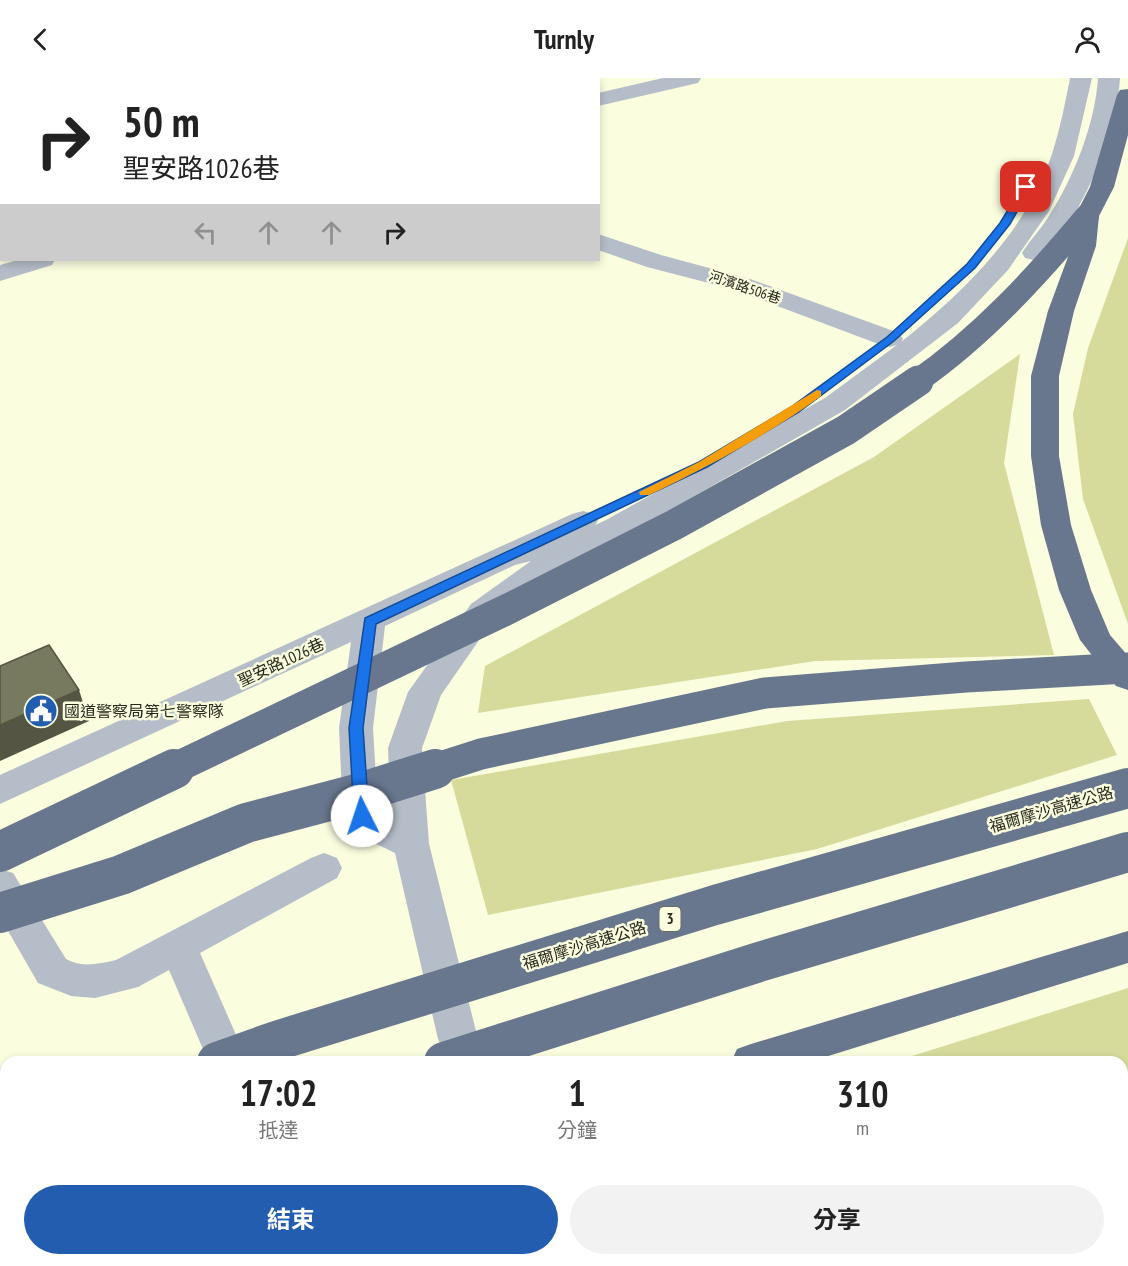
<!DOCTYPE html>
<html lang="zh-TW">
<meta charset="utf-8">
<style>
body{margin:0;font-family:"PT Sans Narrow","Noto Sans TC",sans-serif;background:#f2f2f2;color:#222;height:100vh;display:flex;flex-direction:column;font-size:22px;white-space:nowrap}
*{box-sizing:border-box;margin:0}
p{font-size:20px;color:#767676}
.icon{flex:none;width:33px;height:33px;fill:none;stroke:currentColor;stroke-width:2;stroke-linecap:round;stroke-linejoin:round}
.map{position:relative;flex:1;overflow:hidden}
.details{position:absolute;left:0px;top:978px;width:1128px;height:210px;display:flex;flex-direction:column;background:#fff;border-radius:18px 18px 0 0;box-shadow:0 3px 9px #0003}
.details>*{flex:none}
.banner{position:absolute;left:0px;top:0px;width:600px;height:183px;box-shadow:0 3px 9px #0003;background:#fff;color:#222;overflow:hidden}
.pin{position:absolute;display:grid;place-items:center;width:51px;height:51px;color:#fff;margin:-26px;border-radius:12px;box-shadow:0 3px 9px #0006}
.me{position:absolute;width:66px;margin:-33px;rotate:356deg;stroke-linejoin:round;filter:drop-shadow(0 0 4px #0008)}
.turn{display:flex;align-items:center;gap:21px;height:126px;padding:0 24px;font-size:27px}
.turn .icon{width:78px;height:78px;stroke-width:2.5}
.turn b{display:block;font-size:42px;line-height:51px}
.lanes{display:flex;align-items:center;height:57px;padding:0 24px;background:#0003;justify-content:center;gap:30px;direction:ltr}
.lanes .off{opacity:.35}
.eta{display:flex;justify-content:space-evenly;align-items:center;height:102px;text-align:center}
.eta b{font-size:36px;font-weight:700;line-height:42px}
.action{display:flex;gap:12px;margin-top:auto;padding:12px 24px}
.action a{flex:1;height:69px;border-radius:36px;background:#225daf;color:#fff;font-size:24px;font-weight:700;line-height:69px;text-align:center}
.action a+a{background:#f2f2f2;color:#222}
header{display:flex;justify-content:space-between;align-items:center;height:78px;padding:0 24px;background:#fff;font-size:27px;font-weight:700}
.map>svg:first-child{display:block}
.green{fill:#d6db9c}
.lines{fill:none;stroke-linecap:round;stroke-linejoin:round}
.path{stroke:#b1b49c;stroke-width:3;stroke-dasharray:4.5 2;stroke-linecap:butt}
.minor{fill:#b5bdc8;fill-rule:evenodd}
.highway{fill:#68778e;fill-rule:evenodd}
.highway-bridge-far2{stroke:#68778e;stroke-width:24}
.highway-bridge-far1{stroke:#68778e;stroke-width:31}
.highway-bridge{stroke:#68778e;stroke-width:40}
.shaded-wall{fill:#545542}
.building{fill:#787a5f;stroke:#545542;stroke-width:1.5}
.route{fill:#1a73e8;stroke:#114b97;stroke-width:1.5}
.slow{fill:#f59e0b}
.labels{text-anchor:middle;stroke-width:5;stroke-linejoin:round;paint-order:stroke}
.far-street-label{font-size:14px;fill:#27281d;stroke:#fafdde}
.shield{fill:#fafdde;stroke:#666857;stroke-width:1.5}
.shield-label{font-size:15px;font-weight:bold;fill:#27281d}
.street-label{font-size:16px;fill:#27281d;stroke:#fafdde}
.poi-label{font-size:16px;fill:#27281d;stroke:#fafdde;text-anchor:start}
</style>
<header><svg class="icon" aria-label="back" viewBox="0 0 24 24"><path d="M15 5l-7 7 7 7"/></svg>Turnly<svg class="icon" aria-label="person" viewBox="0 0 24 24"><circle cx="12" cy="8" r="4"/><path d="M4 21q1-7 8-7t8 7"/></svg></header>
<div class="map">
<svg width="1128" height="1188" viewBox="0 0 1128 1188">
<rect width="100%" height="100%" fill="#fafdde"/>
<path class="green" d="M1128 160V546L1083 421 1073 336 1088 270Z
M1020 276 1004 385 1054 577 815 583 478 635 485 588 874 379Z
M1089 621 1117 677 817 771 488 837 451 702 787 643Z
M1128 910V1110L1122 1109V984H893Z"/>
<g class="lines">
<path class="path" d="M545 2 551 0"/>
<path class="minor" d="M663 0H701L698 5 598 28V15Z
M1070 0H1092L1074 78 1049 133 1008 192 958 245 845 332 628 456 576 481 493 542 441 617 422 670 429 766 476 953 492 971 498 984H453L444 973 438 961 395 775C375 765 354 758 343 738L339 650 351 564 0 726V697L572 436 583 433 594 436 598 443 595 447 606 442 825 320 897 267 890 269 881 267 732 211 647 189 598 172V156L661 177 750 201 899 255 903 261 901 264C963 215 1026 154 1052 76 1060 51 1065 26 1070 0ZM531 483 471 526 408 614 388 670 391 740 378 732 373 650 385 548 515 487Z
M1098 0H1120C1117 46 1098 95 1075 135 1065 151 1053 165 1043 180L1034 182 1025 180 1022 175C1030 162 1041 151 1049 138 1074 99 1095 46 1098 0Z
M18 182H55L52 187 0 203V187Z
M324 775 337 780 342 790 337 800 200 875 237 959 231 971 217 977 203 971 169 892 138 909 95 920 71 918 38 905 0 839V791L13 795 66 881C82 890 98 886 116 882L311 780Z
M493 1182H614L612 1188H491Z
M638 1182H701L703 1188H640Z
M906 1182H992L994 1188H908Z"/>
<path class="highway" d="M1128 11V57L1114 109 1099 138 1096 168 1074 233 1059 298V378L1071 447 1091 512 1110 557 1128 578V612L1116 608 1080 562 1059 512 1041 447 1031 378V298L1048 233 1072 168 1075 138 1090 109 1117 17 1120 12Z
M1128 853V885L809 984H731L737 971 751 966Z
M6 1039V1077L0 1079V1041Z
M6 1121V1163L0 1165V1123Z
M1122 1122H1128V1164H1122Z
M106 1182H162L160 1188H104Z
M336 1182H405L403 1188H334Z"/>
<path class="highway-bridge-far2" d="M916 304C981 259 1036 199 1087 138"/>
<path class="highway-bridge-far1" d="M171 692 510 530 674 447 846 352 918 303
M431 692 481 676 765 615 966 599 1128 590"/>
<path class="highway-bridge" d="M0 774 174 691
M0 835 121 797 246 745 356 716 435 691
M217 984 276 963 715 827 1128 710
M444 984 759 884 1128 774"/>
</g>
<path class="shaded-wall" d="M79 612 89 643 0 683V647Z"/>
<path class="building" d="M49 567 79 612 0 647V588Z"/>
<path class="route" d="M1023 107 1031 109 1010 146 975 190 894 263 799 334 707 389 376 546 363 650 369 738 367 742H356L354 738 349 650 365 540 699 384 791 329 887 259 967 186 1000 145Z"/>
<path class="slow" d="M817 312 821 313V318C768 357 709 388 649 417H640L639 414 699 384Z"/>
<defs>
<symbol id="civic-disc" viewBox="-11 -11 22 22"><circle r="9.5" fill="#225daf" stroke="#fafdde"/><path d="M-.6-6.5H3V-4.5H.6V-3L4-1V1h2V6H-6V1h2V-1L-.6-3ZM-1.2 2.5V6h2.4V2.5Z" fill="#fff"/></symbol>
</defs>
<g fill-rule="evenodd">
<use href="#civic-disc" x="22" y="614" width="38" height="38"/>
</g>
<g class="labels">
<g class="far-street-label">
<text transform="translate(745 209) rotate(19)" y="5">河濱路506巷</text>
</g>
<rect class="shield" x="659.5" y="829" width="21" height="24" rx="4.5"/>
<g class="shield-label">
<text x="670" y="846">3</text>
</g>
<g class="street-label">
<text transform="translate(281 584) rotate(-25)" y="6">聖安路1026巷</text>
<text transform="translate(1051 731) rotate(-16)" y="6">福爾摩沙高速公路</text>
<text transform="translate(584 867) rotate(-17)" y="6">福爾摩沙高速公路</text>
</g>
<g class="poi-label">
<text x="64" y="639">國道警察局第七警察隊</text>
</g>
</g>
</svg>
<div class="pin" style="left:1026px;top:109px;background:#d93025"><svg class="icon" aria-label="arrive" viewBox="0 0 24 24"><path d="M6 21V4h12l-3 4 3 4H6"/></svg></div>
<svg class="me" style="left:362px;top:738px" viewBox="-20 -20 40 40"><circle r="19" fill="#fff"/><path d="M0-13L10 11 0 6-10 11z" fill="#1a73e8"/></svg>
<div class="banner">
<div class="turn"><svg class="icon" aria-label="right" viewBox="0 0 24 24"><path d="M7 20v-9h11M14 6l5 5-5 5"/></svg><div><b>50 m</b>聖安路1026巷</div></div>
<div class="lanes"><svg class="icon off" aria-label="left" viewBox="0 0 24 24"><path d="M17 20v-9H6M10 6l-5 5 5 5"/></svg><svg class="icon off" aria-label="ahead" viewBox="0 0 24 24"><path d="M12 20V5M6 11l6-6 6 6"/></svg><svg class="icon off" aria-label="ahead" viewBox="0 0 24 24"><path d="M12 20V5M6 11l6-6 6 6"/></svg><svg class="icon" aria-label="right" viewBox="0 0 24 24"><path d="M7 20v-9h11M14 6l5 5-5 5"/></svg></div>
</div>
<section class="details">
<div class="eta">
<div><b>17:02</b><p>抵達</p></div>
<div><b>1</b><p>分鐘</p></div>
<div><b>310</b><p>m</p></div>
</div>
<div class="action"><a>結束</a><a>分享</a></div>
</section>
</div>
